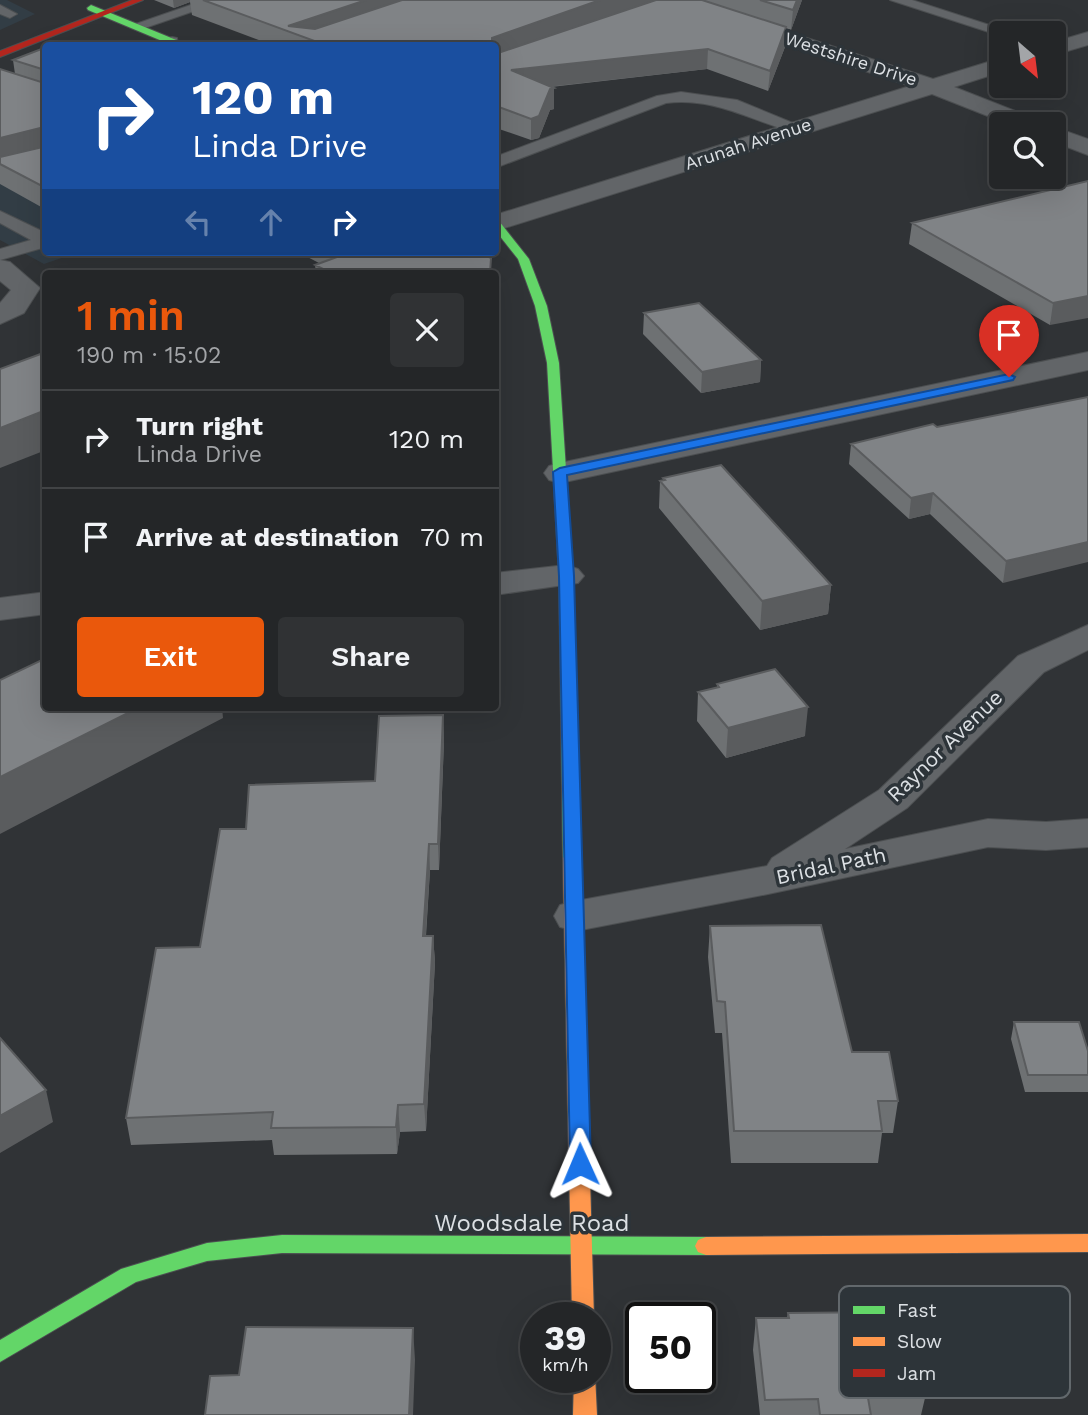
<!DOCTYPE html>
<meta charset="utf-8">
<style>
body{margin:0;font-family:"Work Sans",sans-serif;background:#303234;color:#f1f3f6;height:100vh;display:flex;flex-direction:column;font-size:26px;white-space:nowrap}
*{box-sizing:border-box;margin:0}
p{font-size:23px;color:#a3a5a8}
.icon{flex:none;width:38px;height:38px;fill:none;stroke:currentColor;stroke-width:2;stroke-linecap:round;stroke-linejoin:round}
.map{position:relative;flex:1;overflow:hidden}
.drawer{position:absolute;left:42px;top:270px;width:457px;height:441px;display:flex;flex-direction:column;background:#242628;border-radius:7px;box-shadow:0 7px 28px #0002,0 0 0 2px #414345}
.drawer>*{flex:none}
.banner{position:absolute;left:42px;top:42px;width:457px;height:214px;border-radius:7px;box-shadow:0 7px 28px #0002,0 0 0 2px #414345;background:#1a4fa0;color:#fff;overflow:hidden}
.needle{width:46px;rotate:152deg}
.tools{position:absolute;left:989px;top:21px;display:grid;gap:14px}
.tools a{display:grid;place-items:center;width:77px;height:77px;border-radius:7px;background:#242628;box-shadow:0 7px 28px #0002,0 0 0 2px #414345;font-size:35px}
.speed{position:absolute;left:520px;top:1302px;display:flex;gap:14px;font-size:35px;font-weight:700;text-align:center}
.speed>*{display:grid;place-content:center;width:91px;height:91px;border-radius:50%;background:#242628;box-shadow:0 7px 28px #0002,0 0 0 2px #414345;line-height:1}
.speed small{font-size:18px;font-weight:400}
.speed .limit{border:4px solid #111;border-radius:10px;background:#fff;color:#111}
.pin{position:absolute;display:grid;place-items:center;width:60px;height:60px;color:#fff;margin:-72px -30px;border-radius:50% 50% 50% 0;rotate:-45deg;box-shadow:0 0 7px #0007}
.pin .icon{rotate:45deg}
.me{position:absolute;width:77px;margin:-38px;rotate:359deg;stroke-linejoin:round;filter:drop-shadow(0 0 5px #0008)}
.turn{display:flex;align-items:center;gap:24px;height:147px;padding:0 35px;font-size:32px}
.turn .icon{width:91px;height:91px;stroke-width:2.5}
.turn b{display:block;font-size:49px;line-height:60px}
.lanes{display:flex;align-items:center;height:66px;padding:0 35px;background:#0003;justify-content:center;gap:35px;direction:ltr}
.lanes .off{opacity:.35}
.round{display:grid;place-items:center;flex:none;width:74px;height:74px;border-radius:7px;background:#303234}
.summary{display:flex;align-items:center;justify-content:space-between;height:119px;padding:0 35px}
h1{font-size:42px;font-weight:600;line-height:52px;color:#ea580c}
.cta{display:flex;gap:14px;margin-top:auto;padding:14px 35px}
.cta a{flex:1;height:80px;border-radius:7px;background:#ea580c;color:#fff;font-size:28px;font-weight:600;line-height:80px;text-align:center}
.cta a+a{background:#303234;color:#f1f3f6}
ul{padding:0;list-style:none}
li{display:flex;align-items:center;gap:21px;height:98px;padding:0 35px;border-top:2px solid #414345}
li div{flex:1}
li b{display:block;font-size:26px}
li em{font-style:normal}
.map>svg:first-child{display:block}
.built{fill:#323d45}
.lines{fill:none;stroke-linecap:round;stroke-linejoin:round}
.lane-casing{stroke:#4c4f51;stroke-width:2}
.street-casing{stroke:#4c4f51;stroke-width:2}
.fast-casing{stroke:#4c4f51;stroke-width:2}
.slow-casing{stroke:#4c4f51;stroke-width:2}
.jam-casing{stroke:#4c4f51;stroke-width:2}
.lane{fill:#626568;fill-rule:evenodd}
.street{fill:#626568;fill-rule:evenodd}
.fast{fill:#63d668;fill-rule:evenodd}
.slow{fill:#ff974d;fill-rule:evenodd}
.jam{fill:#b3261e;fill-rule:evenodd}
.wall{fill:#6e7173}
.shaded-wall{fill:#5a5c5e}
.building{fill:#808386;stroke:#5a5c5e;stroke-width:2}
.route{fill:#1a73e8;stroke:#114b97;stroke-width:2}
.labels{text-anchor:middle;stroke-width:7;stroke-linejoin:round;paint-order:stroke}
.far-street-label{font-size:18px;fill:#dce0e4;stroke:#2d3439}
.street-label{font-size:21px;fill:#dce0e4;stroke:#2d3439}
.near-street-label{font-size:24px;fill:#dce0e4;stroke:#2d3439}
.key{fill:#2d3439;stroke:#62686c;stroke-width:2}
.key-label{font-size:19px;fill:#dce0e4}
</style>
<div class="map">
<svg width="1088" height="1415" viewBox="0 0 1088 1415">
<rect width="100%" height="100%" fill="#303336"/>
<path class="built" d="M0 0H7L35 14 0 30Z
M45 169 46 252H79L44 264 0 240V182Z"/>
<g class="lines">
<defs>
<path id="lane" d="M205 0H226L142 29 130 26Z
M890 0H912L1014 33H1001V36Z
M0 5 17 14 10 18 0 14Z
M172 37 177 38V44L148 46Z
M681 92 737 100 805 128 797 133C751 121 715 97 666 103L495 168V157L657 96Z
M0 211 46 233V247L0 260V249L31 240 0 223Z"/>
<path id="street" d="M661 0H691L933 79 1001 58V72L954 87 1036 119 1040 124H1008L932 94 495 231V215L910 86 664 4Z
M1088 32V45L1054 55V42Z
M1054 127 1088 139V155L1054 142Z
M0 260 10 262 40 288 24 313 0 324V303L11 290 0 281Z
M1088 352V370L560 483 549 480 544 473 549 466 560 463Z
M566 565 578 569 584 576 578 583 495 595V573Z
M46 592V614L0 620V598Z
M1088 625V650L1044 672 907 808 845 849 988 819 1046 822 1088 819V847L1046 850 988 847 768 894 576 931 560 927 554 916 560 905 576 901 767 866 772 858 879 790 1018 656Z"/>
<path id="fast" d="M91 5 186 44 187 46H174L88 10 87 8Z
M495 220 499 221 529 259 547 306 559 363 573 576 581 858 578 862H566L563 858 559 576 547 363 535 306 518 259 495 230Z
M282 1235 706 1237 714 1240 717 1246 714 1252 706 1255 282 1253 207 1261 136 1282 0 1362V1340L121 1269 207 1243Z"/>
<path id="slow" d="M572 852 578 854 581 858 594 1318H572L563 858 566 854Z
M1088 1234V1252L706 1255 698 1252 695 1246 698 1240 706 1237Z
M595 1374 597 1415H573L574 1377H595Z"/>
<path id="jam" d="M132 0H143L0 57V51Z"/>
</defs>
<use href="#lane" class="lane-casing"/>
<use href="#street" class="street-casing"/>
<use href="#fast" class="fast-casing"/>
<use href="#slow" class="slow-casing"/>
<use href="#jam" class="jam-casing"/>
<use href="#lane" class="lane"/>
<use href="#street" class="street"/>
<use href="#fast" class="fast"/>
<use href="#slow" class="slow"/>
<use href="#jam" class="jam"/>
</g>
<path class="wall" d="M154 0H654L615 14 656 0H802L791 30 786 28 785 47 768 91 707 69 551 87 554 109 550 110 539 138 531 140 499 129 495 130V46H275L192 15 190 2 174 8Z
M46 48V207L43 208 0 184V69L15 74 13 60Z
M1088 181 1050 325 909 244 912 223Z
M298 252H479L491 258V273H316L315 265 319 263Z
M644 313 761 360 760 382 701 393 643 334Z
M1073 400 1003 583 930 514 909 519 849 464 851 444Z
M663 478 831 585 828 614 760 630 659 508 660 481 663 480Z
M717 684 805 736 726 758 697 721 698 692 717 687Z
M443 715 444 741 439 870H430L426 936H433L435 962 426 1131 400 1132 397 1154 274 1155 272 1140 131 1145 126 1118 200 947 246 829 375 781Z
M710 926 852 1052 898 1101 893 1133H882L878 1163H731L722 1033H715L708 957Z
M1014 1022 1088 1051V1092H1025L1011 1039Z
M788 1313 901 1354 925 1398 921 1415H760L753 1350 756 1318H787Z"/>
<path class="shaded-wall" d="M173 0H190V2L174 8Z
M366 0H423L310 39 288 26Z
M600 0H654L495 57V46H492V38Z
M797 0H802L791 30 793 10Z
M786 27 785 47 768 91 770 71Z
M708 49 707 69 511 91V70Z
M554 88V109L550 110 539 138 531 140V119L550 89Z
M499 107V129L495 130V108Z
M44 127 46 149 0 160V138Z
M46 184V207L43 208 40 185Z
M1088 296V318L1050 325 1053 303Z
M761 360 760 382 701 393 702 372Z
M46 410V450L0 468V428Z
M933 493 930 514 909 519 911 498Z
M1088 542V562L1003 583 1006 561Z
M831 585 828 614 760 630 762 601Z
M140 707H222L223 718 0 834V777Z
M808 707 805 736 726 758 728 728Z
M443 715 444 741 439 870 438 844Z
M429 844 430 870 424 962 423 936Z
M433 936 435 962 426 1131 424 1104Z
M46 1090 53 1122 0 1153V1116Z
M398 1105 400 1132 397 1154 396 1127Z
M413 1328 415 1360 413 1415H409Z"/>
<path class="building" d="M203 0H366L288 26 315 29 402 0H600L492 38V46H328Z
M656 0H702L786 27 770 71 708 49 511 70 554 88 550 89 539 116 531 119 499 107 495 108V54Z
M760 0H797L793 10Z
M44 48H46V184L40 185 0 164V157L43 147 44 127 0 138V69L44 83 45 70 13 60Z
M1088 181V296L1053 303 912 223Z
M341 252H479L491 258 490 273H331L315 265 345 254Z
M699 303 761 360 702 372 644 313Z
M46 352V410L0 428V369Z
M1088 397V542L1006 561 933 493 911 498 851 444 933 424 937 427Z
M721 465 831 585 762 601 660 481 665 480 663 478Z
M46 658V707H140L0 777V680Z
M775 669 808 707 728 728 698 692 719 687 717 684Z
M443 715 438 844H429L423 936H433L424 1104 398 1105 396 1127 271 1128 273 1112 126 1118 156 948 200 947 220 829H246L249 785 375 781 379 716Z
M821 925 852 1052H889L898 1101H878L882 1131H734L725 1002 717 1001 710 926Z
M1014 1022H1079L1088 1051V1075H1028Z
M0 1038 46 1090 0 1116Z
M893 1312 901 1354 916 1353 925 1398H868L871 1415H820L818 1399 765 1400 756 1318H789L788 1313Z
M246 1327 413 1328 409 1415H205L210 1376 239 1375Z"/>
<path class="route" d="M1009 374 1015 377 1013 380 567 475 574 576 591 1164 588 1170H573L570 1164 559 576 553 472 560 468Z"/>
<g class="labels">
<g class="far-street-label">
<text transform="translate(851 59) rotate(18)" y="6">Westshire Drive</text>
<text transform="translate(748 144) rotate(-18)" y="6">Arunah Avenue</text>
</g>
<g class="street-label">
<text transform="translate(945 746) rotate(-44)" y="7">Raynor Avenue</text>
<text transform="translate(831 866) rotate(-12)" y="7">Bridal Path</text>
</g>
<g class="near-street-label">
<text x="532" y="1231">Woodsdale Road</text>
</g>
</g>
<rect x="839" y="1286" width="231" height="112" rx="10" class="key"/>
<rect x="853" y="1306" width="32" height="8" fill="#63d668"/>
<rect x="853" y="1337" width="32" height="9" fill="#ff974d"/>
<rect x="853" y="1369" width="32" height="8" fill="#b3261e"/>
<g class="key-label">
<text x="897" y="1317">Fast</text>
<text x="897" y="1348">Slow</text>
<text x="897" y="1380">Jam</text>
</g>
</svg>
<div class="tools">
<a><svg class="needle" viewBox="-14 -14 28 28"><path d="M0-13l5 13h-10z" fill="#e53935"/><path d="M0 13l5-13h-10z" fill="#a3a5a8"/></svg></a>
<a><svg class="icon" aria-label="search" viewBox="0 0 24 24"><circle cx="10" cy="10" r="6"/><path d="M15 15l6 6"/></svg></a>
</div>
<div class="speed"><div>39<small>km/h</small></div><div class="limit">50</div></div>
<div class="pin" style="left:1009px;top:377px;background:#d93025"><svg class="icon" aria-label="arrive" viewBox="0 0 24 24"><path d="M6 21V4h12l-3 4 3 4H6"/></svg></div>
<svg class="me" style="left:580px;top:1164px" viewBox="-20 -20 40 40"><path d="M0-17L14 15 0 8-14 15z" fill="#1a73e8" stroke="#fff" stroke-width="4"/></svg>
<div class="banner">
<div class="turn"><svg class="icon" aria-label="right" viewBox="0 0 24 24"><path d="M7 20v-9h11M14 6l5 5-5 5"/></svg><div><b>120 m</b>Linda Drive</div></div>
<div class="lanes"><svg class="icon off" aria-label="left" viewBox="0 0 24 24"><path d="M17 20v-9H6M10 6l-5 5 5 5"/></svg><svg class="icon off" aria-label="ahead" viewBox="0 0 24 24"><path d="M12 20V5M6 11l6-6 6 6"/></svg><svg class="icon" aria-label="right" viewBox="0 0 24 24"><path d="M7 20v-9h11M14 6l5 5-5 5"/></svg></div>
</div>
<section class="drawer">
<div class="summary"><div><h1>1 min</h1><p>190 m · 15:02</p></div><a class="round"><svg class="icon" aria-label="close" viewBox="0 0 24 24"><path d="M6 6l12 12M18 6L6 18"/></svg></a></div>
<ul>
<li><svg class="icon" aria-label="right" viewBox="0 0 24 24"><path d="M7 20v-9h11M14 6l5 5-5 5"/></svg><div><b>Turn right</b><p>Linda Drive</p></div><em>120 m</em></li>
<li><svg class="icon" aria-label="arrive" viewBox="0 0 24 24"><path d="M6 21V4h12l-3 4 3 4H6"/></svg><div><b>Arrive at destination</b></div><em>70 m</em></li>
</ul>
<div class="cta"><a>Exit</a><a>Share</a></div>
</section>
</div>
